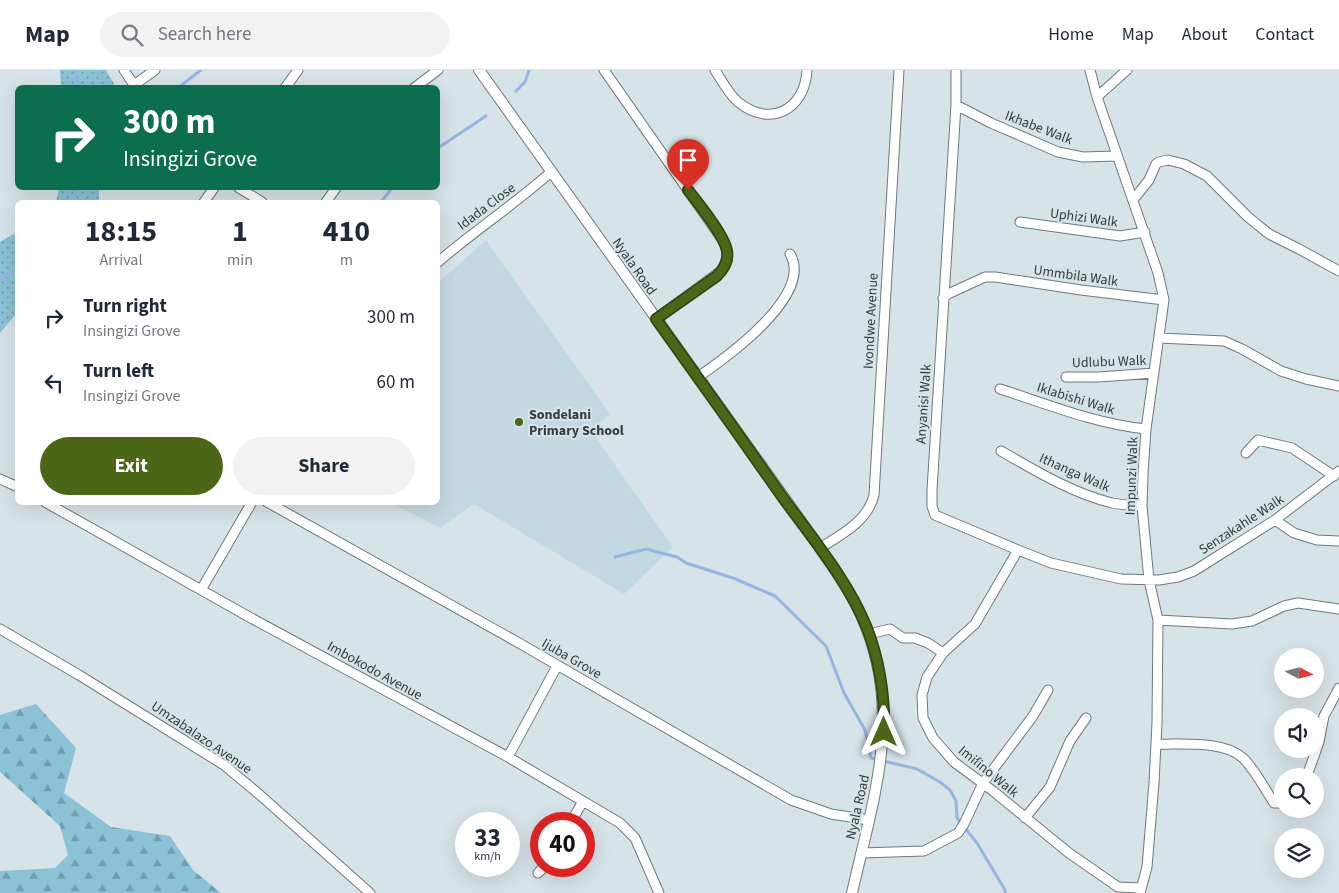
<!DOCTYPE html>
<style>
body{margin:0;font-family:"Source Sans 3",sans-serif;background:#f2f2f3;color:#1f2937;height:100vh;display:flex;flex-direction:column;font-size:19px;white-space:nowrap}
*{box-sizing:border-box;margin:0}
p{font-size:16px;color:#747a83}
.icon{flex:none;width:28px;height:28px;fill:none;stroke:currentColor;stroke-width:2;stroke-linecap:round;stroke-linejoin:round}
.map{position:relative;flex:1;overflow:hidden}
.panel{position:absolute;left:15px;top:130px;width:425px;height:305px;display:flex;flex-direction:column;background:#fff;border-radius:8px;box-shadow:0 5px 20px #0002}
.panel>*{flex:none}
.top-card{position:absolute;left:15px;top:15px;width:425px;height:105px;border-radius:8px;box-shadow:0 5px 20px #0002;background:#0b6e4f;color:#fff;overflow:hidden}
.needle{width:32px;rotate:97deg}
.buttons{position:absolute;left:1274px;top:578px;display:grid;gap:10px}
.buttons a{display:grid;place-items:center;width:50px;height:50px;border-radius:50%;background:#fff;box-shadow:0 5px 20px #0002;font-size:25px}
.speed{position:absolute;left:455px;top:742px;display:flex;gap:10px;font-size:25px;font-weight:700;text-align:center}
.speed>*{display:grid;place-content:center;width:65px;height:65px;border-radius:50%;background:#fff;box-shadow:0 5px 20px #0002;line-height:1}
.speed small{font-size:12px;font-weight:400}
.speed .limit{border:8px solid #d22;background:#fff;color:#111}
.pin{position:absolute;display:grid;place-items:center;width:42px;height:42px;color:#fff;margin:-51px -21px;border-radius:50% 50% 50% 0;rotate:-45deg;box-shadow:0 0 5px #0007}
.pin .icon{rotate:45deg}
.me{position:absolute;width:55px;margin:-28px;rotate:0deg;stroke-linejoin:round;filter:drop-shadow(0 0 4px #0008)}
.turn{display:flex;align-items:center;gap:18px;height:105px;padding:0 25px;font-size:22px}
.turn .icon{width:65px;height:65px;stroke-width:2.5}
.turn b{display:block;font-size:35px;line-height:42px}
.eta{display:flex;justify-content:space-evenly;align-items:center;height:85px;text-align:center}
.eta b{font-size:30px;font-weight:700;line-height:35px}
.primary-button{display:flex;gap:10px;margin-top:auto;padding:10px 25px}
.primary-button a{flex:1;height:58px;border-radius:30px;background:#4c6617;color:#fff;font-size:20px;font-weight:700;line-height:58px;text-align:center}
.primary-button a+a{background:#f2f2f3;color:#1f2937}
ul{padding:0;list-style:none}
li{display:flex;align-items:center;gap:15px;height:65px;padding:0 25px}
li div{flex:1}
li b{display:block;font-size:19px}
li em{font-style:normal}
header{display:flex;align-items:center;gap:30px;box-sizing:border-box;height:70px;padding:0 25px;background:#fff;border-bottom:1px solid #e0e1e3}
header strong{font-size:24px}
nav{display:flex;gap:28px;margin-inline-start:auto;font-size:18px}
.search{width:350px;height:45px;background:#f2f2f3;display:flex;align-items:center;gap:12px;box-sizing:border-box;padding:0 18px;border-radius:28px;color:#747a83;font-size:19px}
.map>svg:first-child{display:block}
.built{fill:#c3d9e1}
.green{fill:url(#green-dots)}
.forest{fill:url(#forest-firs)}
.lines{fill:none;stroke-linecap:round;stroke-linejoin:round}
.stream{stroke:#96b5e3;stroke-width:3}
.minor-casing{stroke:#6e7a7e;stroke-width:11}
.tertiary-casing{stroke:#6e7a7e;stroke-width:12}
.minor{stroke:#fff;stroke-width:9}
.tertiary{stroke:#fff;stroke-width:10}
.route-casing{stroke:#31420f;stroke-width:12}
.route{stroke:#4c6617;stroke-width:9}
.poi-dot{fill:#4c6617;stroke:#d6e3e8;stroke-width:2}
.labels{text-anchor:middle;stroke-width:4;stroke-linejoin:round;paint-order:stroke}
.street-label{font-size:14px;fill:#363c3e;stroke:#d6e3e8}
.poi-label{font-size:14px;font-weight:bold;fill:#363c3e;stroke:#d6e3e8;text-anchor:start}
</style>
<header>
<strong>Map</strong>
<div class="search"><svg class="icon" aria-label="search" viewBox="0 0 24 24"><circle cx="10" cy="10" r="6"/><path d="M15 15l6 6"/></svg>Search here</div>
<nav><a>Home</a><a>Map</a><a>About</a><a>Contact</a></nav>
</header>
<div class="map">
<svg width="1339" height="823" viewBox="0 0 1339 823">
<defs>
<pattern id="green-dots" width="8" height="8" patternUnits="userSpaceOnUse" patternTransform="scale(1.25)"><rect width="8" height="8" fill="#8bc2d5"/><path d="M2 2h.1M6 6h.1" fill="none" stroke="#729fae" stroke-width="1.8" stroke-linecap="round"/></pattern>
<pattern id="forest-firs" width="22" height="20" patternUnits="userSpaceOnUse" patternTransform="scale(1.25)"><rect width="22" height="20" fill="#8bc2d5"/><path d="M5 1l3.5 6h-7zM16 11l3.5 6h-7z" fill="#729fae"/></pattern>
</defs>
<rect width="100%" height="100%" fill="#d6e3e8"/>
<path class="built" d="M486 170 610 344 591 361 673 477 624 524 474 434 440 458 391 433 438 432V213Z"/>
<path class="green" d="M60 0H106L116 17H61Z
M59 118H99V132H56Z
M17 162V243L0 263V172Z"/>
<path class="forest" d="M36 634 76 678 64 723 111 757 170 766 193 800 221 823H0V801L55 798 68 785 60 756 0 702V645Z"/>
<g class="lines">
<path class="stream" d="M75 0 79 18
M178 18 201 0
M516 21 525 12 529 0
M438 78 486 46
M74 118 76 132
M381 132 392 118
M0 210 18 200
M615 487 646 479 677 487 686 493 733 508 775 526 826 576 844 623 865 660 871 688 917 699 940 712 950 720 956 731 957 748 977 773 1005 820V823"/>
<defs>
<path id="minor" d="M124 0 136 18
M604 0 722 169C729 180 728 190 721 201L656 249
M715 0C722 11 728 23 738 32 770 58 805 40 807 0
M956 0V35L932 420V436L935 445 1018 480 1051 493 1121 509 1159 510 1178 507 1194 501 1275 450 1339 401
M1090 0 1097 27 1158 203 1164 230 1146 359 1143 404 1142 436 1149 510 1158 550 1157 653 1154 713 1147 797 1140 823
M134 15 155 0
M285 18 298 0
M414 18 438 0
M1097 27 1127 0
M956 35 991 53 1058 82 1083 87 1117 86
M239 118 262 132
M1133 130 1149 110 1156 94 1159 92 1168 90 1184 94 1207 106 1248 147 1269 164 1299 179 1339 201
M204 132 214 118
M326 132 336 118
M1020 152 1120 166 1145 162
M438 192C474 161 515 134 551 102
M943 228 948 224 985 207H995L1081 220 1164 230
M1159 268 1224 271 1242 279 1281 301 1306 309 1339 316
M698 307C727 287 814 225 790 184
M1066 307H1099L1154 303
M1000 319C1047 334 1096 354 1146 359
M1001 381C1036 401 1072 423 1112 433 1121 435 1132 435 1142 436
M1246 383 1258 370 1292 378 1334 406
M0 409 18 417
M45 432 251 548 508 687 620 753 635 768 659 823
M267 432 519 573 791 730 831 744 869 750
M1275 450 1294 463 1317 470 1339 471
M820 478C841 465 868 451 874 425L899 0
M1018 480 975 554 943 583 927 607 922 625 923 648 933 668 954 692 993 721 1069 783 1118 817 1141 818
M201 520 252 432
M1158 550 1232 554 1252 551 1284 536 1298 533 1339 539
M0 559 79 605 224 695 260 725 370 823
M869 564 890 559 903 568H915L928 573 943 583
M1156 674C1181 675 1224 670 1243 688 1256 701 1264 718 1274 733H1282
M508 687 557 596
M1307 706 1319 672 1324 646 1339 618
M1025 748 1050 717 1070 671 1086 648
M570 754 583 731
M861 783 924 781 958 763 964 754 983 713 1033 646 1048 620
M538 803 545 796"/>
<path id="tertiary" d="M479 0 820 478C834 499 850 520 860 543 905 640 874 725 852 823"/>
</defs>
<use href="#minor" class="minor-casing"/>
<use href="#tertiary" class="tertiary-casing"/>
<use href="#minor" class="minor"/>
<use href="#tertiary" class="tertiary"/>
</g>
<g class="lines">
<defs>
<path id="route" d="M688 120C698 133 725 166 727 181 729 191 724 199 717 206L656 249C699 309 741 368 783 428 813 469 848 511 867 558 880 592 885 627 884 662"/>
</defs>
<use href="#route" class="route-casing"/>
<use href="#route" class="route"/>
</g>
<circle class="poi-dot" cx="519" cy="352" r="5"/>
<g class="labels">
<g class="street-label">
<text transform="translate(1039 57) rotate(21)" y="5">Ikhabe Walk</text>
<text transform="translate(486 136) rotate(-37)" y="5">Idada Close</text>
<text transform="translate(1084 147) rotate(8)" y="5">Uphizi Walk</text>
<text transform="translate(635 196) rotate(55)" y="5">Nyala Road</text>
<text transform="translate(1076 205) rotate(8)" y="5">Ummbila Walk</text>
<text transform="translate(870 251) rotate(-87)" y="5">Ivondwe Avenue</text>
<text transform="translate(1109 291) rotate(-2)" y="5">Udlubu Walk</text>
<text transform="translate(1076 328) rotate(17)" y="5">Iklabishi Walk</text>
<text transform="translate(923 334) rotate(-86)" y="5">Anyanisi Walk</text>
<text transform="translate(1075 402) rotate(24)" y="5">Ithanga Walk</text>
<text transform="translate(1131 406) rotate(-88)" y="5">Impunzi Walk</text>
<text transform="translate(1241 454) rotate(-33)" y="5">Senzakahle Walk</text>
<text transform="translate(572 588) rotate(30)" y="5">Ijuba Grove</text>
<text transform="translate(375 600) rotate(29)" y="5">Imbokodo Avenue</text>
<text transform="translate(202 667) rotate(34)" y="5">Umzabalazo Avenue</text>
<text transform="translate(989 701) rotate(39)" y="5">Imifino Walk</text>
<text transform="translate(857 737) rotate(-77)" y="5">Nyala Road</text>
</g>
<g class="poi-label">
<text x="529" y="349">Sondelani<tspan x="529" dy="16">Primary School</tspan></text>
</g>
</g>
</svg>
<div class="buttons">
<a><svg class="needle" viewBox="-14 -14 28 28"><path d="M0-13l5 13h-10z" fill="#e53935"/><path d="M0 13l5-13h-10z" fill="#747a83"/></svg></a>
<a><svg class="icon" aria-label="sound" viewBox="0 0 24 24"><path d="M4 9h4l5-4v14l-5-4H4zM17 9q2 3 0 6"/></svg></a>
<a><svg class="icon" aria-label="search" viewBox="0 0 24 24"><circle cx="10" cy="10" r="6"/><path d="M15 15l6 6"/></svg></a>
<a><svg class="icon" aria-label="layers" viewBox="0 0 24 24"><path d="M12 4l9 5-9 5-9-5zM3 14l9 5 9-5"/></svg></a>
</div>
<div class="speed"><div>33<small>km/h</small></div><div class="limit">40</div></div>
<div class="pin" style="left:688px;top:120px;background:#d93025"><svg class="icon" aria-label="arrive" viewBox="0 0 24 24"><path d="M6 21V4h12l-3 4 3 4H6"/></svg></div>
<svg class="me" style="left:884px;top:662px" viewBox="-20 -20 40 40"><path d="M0-17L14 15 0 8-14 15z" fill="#4c6617" stroke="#fff" stroke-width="4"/></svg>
<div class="top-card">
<div class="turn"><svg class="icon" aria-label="right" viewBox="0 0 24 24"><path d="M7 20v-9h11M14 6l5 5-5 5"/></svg><div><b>300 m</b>Insingizi Grove</div></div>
</div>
<section class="panel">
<div class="eta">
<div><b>18:15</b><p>Arrival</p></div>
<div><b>1</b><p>min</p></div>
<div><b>410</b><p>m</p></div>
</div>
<ul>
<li><svg class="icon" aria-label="right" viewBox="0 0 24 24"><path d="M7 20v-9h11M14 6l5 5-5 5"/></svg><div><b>Turn right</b><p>Insingizi Grove</p></div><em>300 m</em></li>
<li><svg class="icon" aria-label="left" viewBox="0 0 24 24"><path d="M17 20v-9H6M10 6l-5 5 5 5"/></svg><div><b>Turn left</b><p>Insingizi Grove</p></div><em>60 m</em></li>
</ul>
<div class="primary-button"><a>Exit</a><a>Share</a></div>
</section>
</div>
